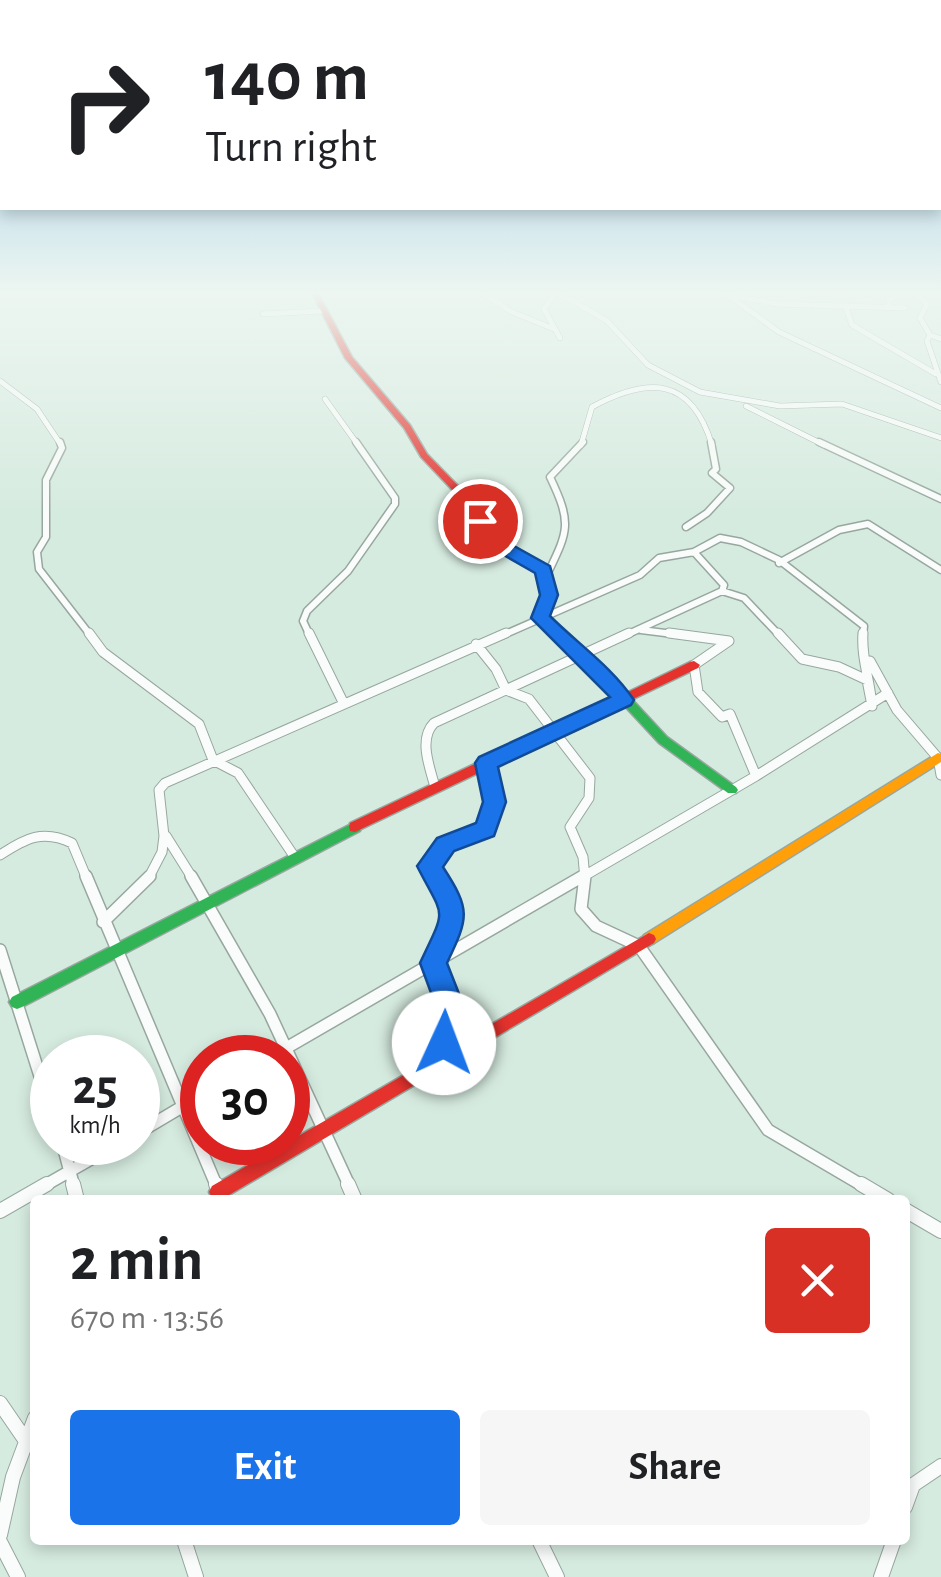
<!DOCTYPE html>
<meta charset="utf-8">
<style>
body{margin:0;font-family:"Alegreya Sans",sans-serif;background:#f6f6f6;color:#202124;height:100vh;display:flex;flex-direction:column;font-size:38px;white-space:nowrap}
*{box-sizing:border-box;margin:0}
p{font-size:32px;color:#757577}
.icon{flex:none;width:55px;height:55px;fill:none;stroke:currentColor;stroke-width:2;stroke-linecap:round;stroke-linejoin:round}
.map{position:relative;flex:1;overflow:hidden}
.drawer{position:absolute;left:30px;top:1195px;width:880px;height:350px;display:flex;flex-direction:column;background:#fff;border-radius:10px;box-shadow:0 5px 15px #0003}
.drawer>*{flex:none}
.hud{position:absolute;left:0px;top:0px;width:942px;height:210px;box-shadow:0 5px 15px #0003;background:#fff;color:#202124;overflow:hidden}
.speed{position:absolute;left:30px;top:1035px;display:flex;gap:20px;font-size:50px;font-weight:700;text-align:center}
.speed>*{display:grid;place-content:center;width:130px;height:130px;border-radius:50%;background:#fff;box-shadow:0 5px 15px #0003;line-height:1}
.speed small{font-size:25px;font-weight:400}
.speed .limit{border:15px solid #d22;background:#fff;color:#111}
.pin{position:absolute;display:grid;place-items:center;width:85px;height:85px;color:#fff;margin:-42px;border:5px solid #fff;border-radius:50%;box-shadow:0 2px 10px #0007}
.me{position:absolute;width:110px;margin:-55px;rotate:2deg;stroke-linejoin:round;filter:drop-shadow(0 0 8px #0008)}
.turn{display:flex;align-items:center;gap:35px;height:210px;padding:0 40px;font-size:45px}
.turn .icon{width:130px;height:130px;stroke-width:2.5}
.turn b{display:block;font-size:70px;line-height:85px}
.round{display:grid;place-items:center;flex:none;width:105px;height:105px;border-radius:10px;background:#f6f6f6}
.headline{display:flex;align-items:center;justify-content:space-between;height:170px;padding:0 40px}
h1{font-size:60px;font-weight:700;line-height:75px}
.button{display:flex;gap:20px;margin-top:auto;padding:20px 40px}
.button a{flex:1;height:115px;border-radius:10px;background:#1a73e8;color:#fff;font-size:40px;font-weight:700;line-height:115px;text-align:center}
.button a+a{background:#f6f6f6;color:#202124}
.map>svg:first-child{display:block}
.lines{fill:none;stroke-linecap:round;stroke-linejoin:round}
.street-far4-casing{stroke:#97a79f;stroke-width:6}
.street-far3-casing{stroke:#97a79f;stroke-width:9}
.street-far2-casing{stroke:#97a79f;stroke-width:11}
.street-far1-casing{stroke:#97a79f;stroke-width:14}
.street-casing{stroke:#97a79f;stroke-width:16}
.fast-casing{stroke:#97a79f;stroke-width:3}
.slow-casing{stroke:#97a79f;stroke-width:3}
.jam-casing{stroke:#97a79f;stroke-width:3}
.street-far4{stroke:#f9fcfa;stroke-width:5}
.street-far3{stroke:#f9fcfa;stroke-width:6}
.street-far2{stroke:#f9fcfa;stroke-width:9}
.street-far1{stroke:#f9fcfa;stroke-width:11}
.street{stroke:#f9fcfa;stroke-width:14}
.fast{fill:#30b455;fill-rule:evenodd}
.slow{fill:#ff9f0a;fill-rule:evenodd}
.jam{fill:#e5322d;fill-rule:evenodd}
.route{fill:#1a73e8;stroke:#114b97;stroke-width:2.5}
</style>
<div class="map">
<svg width="941" height="1577" viewBox="0 0 941 1577">
<rect width="100%" height="100%" fill="#d6ebe0"/>
<g class="lines">
<defs>
<path id="street-far4" d="M482 293 512 312 554 329
M556 293 544 309 560 338
M559 293 607 321 648 365 700 392 780 406 842 404 941 438
M717 293 732 298 779 332 941 408
M916 293 927 304 920 318 930 335
M729 295 777 304 905 308
M889 304V300L907 293
M845 305 852 325 936 374
M263 314 323 311
M941 339 930 335 927 341 941 382
M0 381 37 409 61 445
M325 399 358 445
M746 406 824 445
M581 445 592 407C648 377 691 376 712 445"/>
<path id="street-far3" d="M60 442 62 448 46 480V537L37 552 39 569 91 636
M819 442 941 499
M686 527 707 513 730 488 712 473 716 469 711 442
M779 563 839 530 868 524 941 570
M546 577C568 531 573 525 550 477L583 442
M641 630 689 636
M310 636 303 621 307 611 348 571 395 504V498L356 442
M501 636 640 575 659 558 694 552
M624 636 722 591
M780 636 744 598 722 591 724 585 694 552 720 538 741 542 779 560 864 626 863 636"/>
<path id="street-far2" d="M89 633 103 652 199 724 213 760 238 773 294 856
M309 633 343 702
M669 633 729 641 694 665 698 692 722 717 730 714 756 776
M778 633 802 659 839 667 867 680 872 706C870 680 861 658 863 633
M476 644 496 669 506 690 529 699 590 778 589 798 570 827 583 857 585 879
M870 661 897 710 938 758 941 775
M435 787C430 768 418 739 434 723L629 633
M166 836 193 879
M0 855C26 838 43 829 72 843L87 879
M148 879 162 852 164 836 159 790 165 783 506 633
M438 879 430 866 445 844 486 829 495 802 486 763
M579 879 756 776 888 693"/>
<path id="street-far1" d="M86 876 217 1187
M191 876 270 1014 350 1187
M436 876 452 914 434 963 451 1009 438 1064
M585 876 581 909 596 926 639 946 768 1130 865 1187
M103 922 150 876
M0 950 52 1114
M269 1058 583 876
M138 1133 202 1095
M62 1142 74 1187
M42 1187 121 1142"/>
<path id="street" d="M73 1184 77 1200
M216 1184 223 1200
M348 1184 355 1200
M861 1184 888 1200
M905 1210 941 1231
M0 1211 47 1184
M0 1403 26 1441
M905 1507 913 1485 941 1466
M0 1535 13 1477 35 1418
M184 1540 196 1577
M539 1540 557 1577
M0 1542 18 1577
M881 1577 894 1540"/>
<path id="fast" d="M623 693 627 694 667 737 736 787 738 790 736 793H728L659 743 619 700 617 697 619 694Z
M355 822 360 823 361 827 360 831 22 1007 17 1009 12 1007 9 1002 12 997Z"/>
<path id="slow" d="M938 753 941 754V762L654 943 649 945 644 943 642 939 644 935Z"/>
<path id="jam" d="M312 293H318L352 357 410 425 427 454 465 493 496 537 547 568 554 595 546 616 626 693 690 662 694 661 700 665 698 668 355 832 350 831 349 827 350 823 616 697 536 619 535 617 544 595 538 571 490 541 459 497 421 457 404 428 345 358Z
M649 933 654 935 656 939 654 943 224 1198 220 1200 212 1198 209 1192 212 1186Z"/>
</defs>
<use href="#street-far4" class="street-far4-casing"/>
<use href="#street-far3" class="street-far3-casing"/>
<use href="#street-far2" class="street-far2-casing"/>
<use href="#street-far1" class="street-far1-casing"/>
<use href="#street" class="street-casing"/>
<use href="#fast" class="fast-casing"/>
<use href="#slow" class="slow-casing"/>
<use href="#jam" class="jam-casing"/>
<use href="#street-far4" class="street-far4"/>
<use href="#street-far3" class="street-far3"/>
<use href="#street-far2" class="street-far2"/>
<use href="#street-far1" class="street-far1"/>
<use href="#street" class="street"/>
<use href="#fast" class="fast"/>
<use href="#slow" class="slow"/>
<use href="#jam" class="jam"/>
</g>
<linearGradient id="sky" x2="0" y2="1"><stop stop-color="#89bee2"/><stop offset="0.57" stop-color="#edf6f1"/><stop offset="1" stop-color="#edf6f1" stop-opacity="0"/></linearGradient>
<rect width="941" height="514" fill="url(#sky)"/>
<path class="route" d="M474 518H486L507 542 550 566 558 595 550 616C578 644 612 667 634 700L631 705 498 767 506 802 494 836 454 851 443 867C471 910 469 917 447 963L465 1009 453 1052 444 1056 434 1052 429 1043 437 1009 420 963C447 905 445 921 417 866L437 838 476 823 483 802 475 763 479 757 610 697 531 618 540 595 535 573 495 550 471 521Z"/>
</svg>
<div class="speed"><div>25<small>km/h</small></div><div class="limit">30</div></div>
<div class="pin" style="left:480px;top:521px;background:#d93025"><svg class="icon" aria-label="arrive" viewBox="0 0 24 24"><path d="M6 21V4h12l-3 4 3 4H6"/></svg></div>
<svg class="me" style="left:444px;top:1043px" viewBox="-20 -20 40 40"><circle r="19" fill="#fff"/><path d="M0-13L10 11 0 6-10 11z" fill="#1a73e8"/></svg>
<div class="hud">
<div class="turn"><svg class="icon" aria-label="right" viewBox="0 0 24 24"><path d="M7 20v-9h11M14 6l5 5-5 5"/></svg><div><b>140 m</b>Turn right</div></div>
</div>
<section class="drawer">
<div class="headline"><div><h1>2 min</h1><p>670 m · 13:56</p></div><a class="round" style="background:#d93025;color:#fff"><svg class="icon" aria-label="close" viewBox="0 0 24 24"><path d="M6 6l12 12M18 6L6 18"/></svg></a></div>
<div class="button"><a>Exit</a><a>Share</a></div>
</section>
</div>
